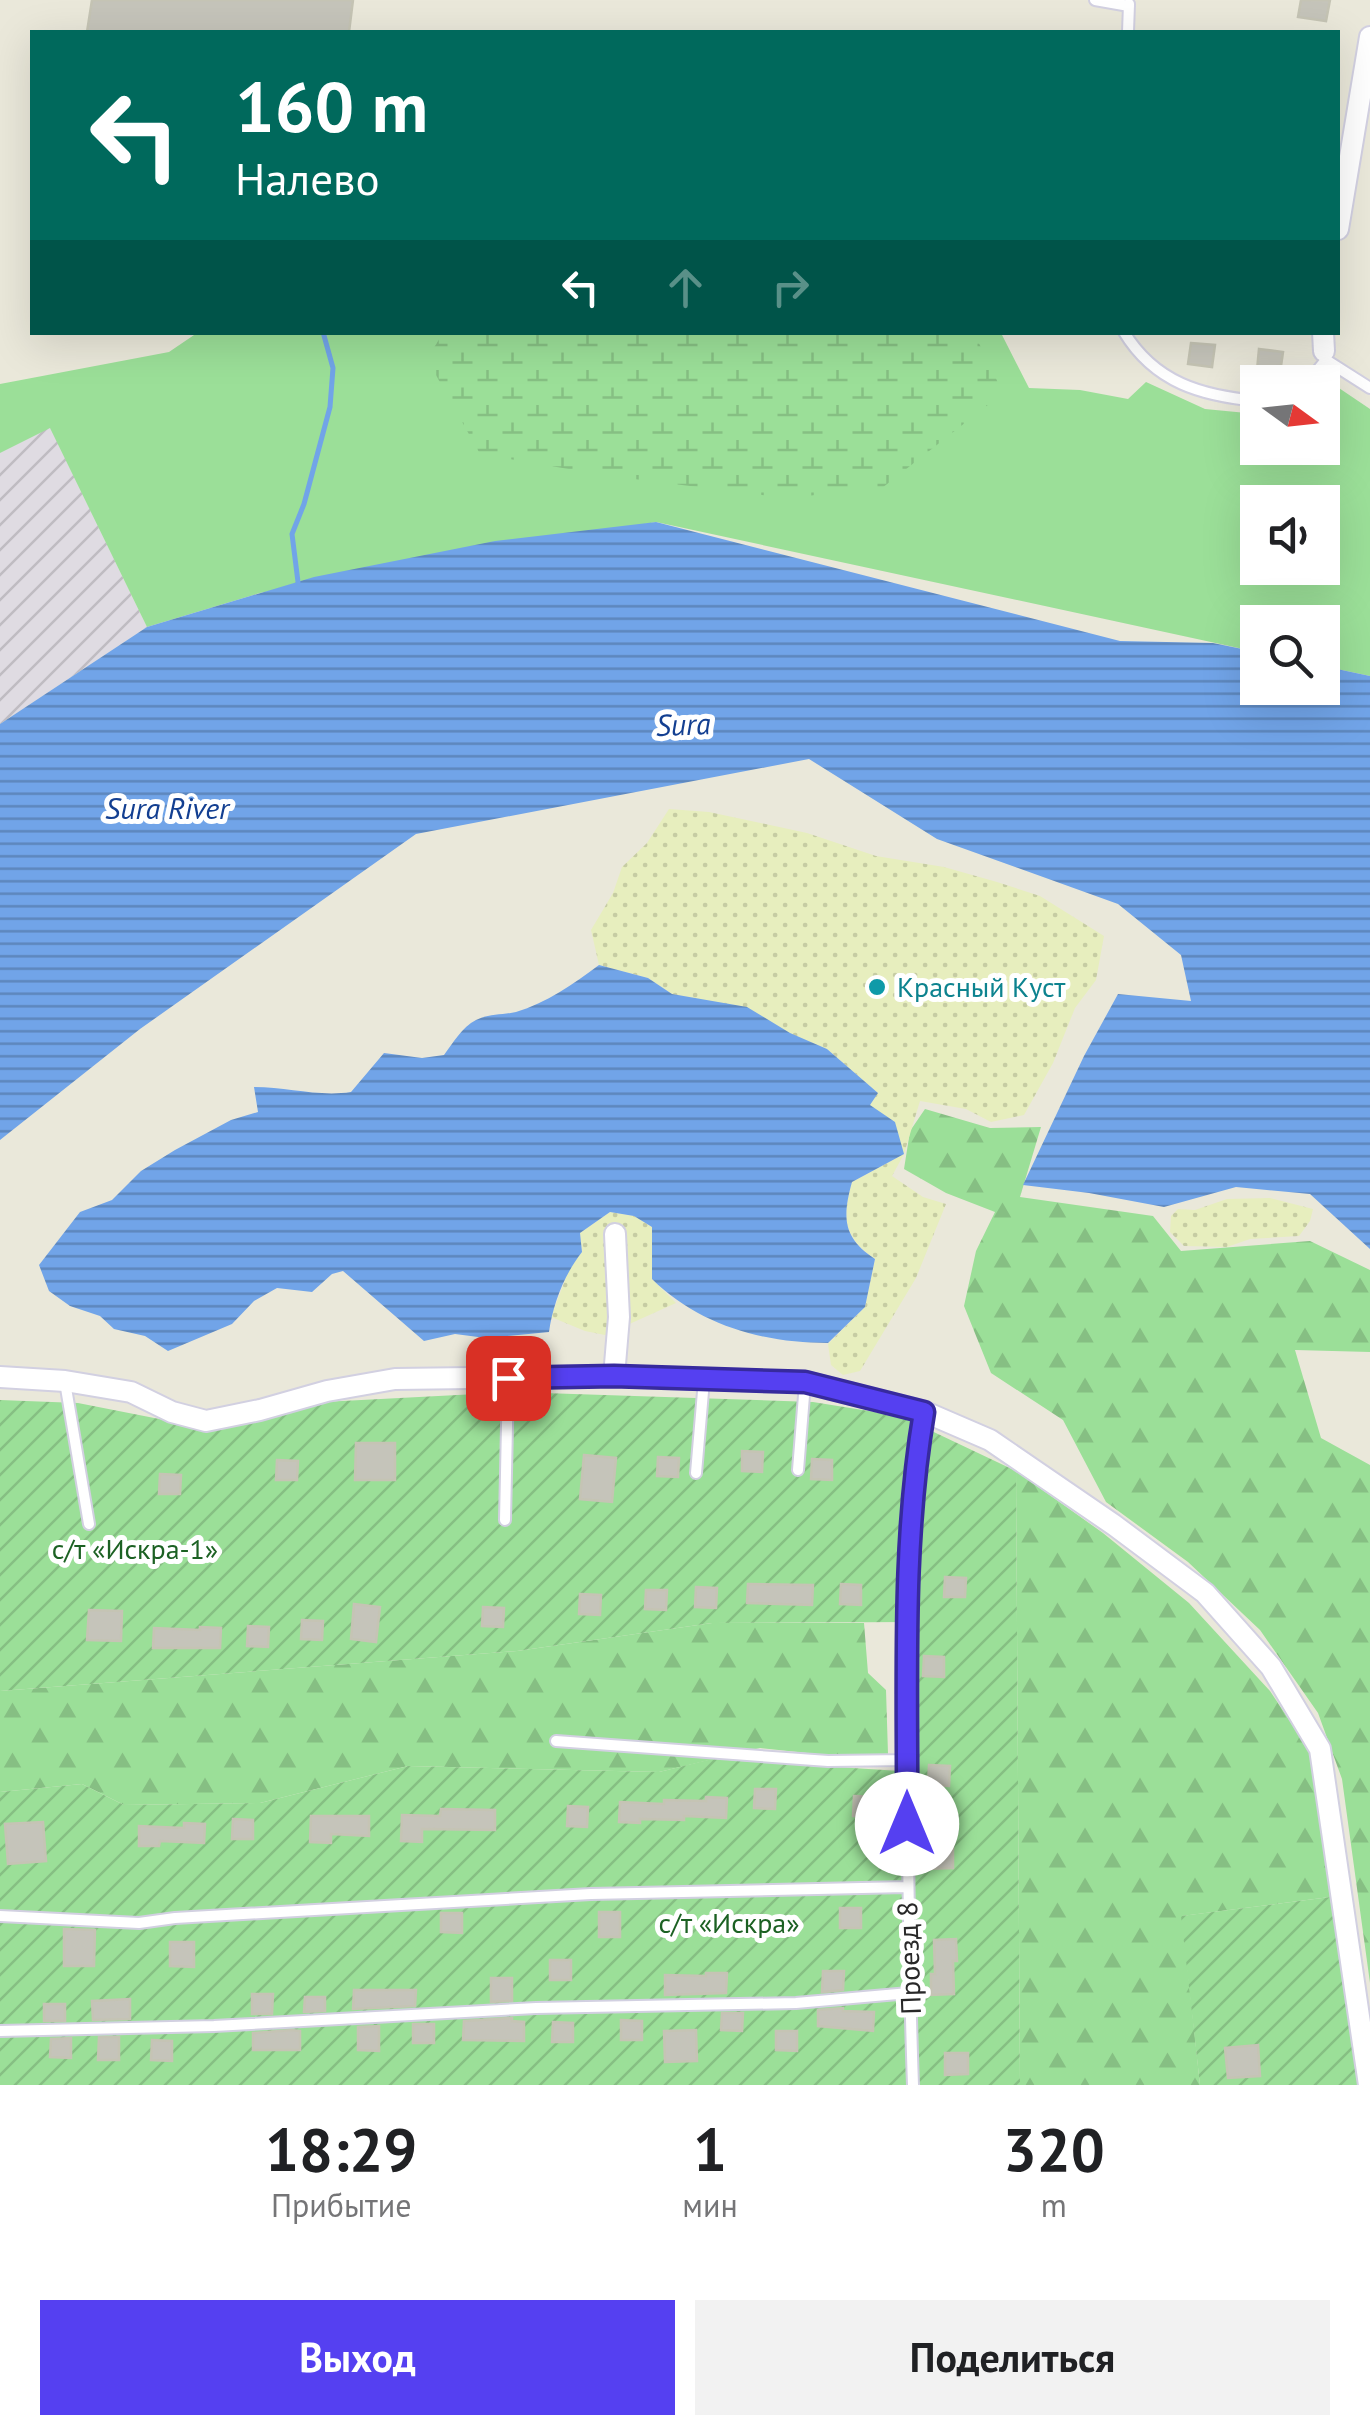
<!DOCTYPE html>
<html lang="ru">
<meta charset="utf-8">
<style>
body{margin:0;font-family:"PT Sans",sans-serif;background:#f2f2f2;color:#202124;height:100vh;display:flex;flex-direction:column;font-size:38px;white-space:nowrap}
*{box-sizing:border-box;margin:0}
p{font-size:32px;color:#757577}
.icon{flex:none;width:55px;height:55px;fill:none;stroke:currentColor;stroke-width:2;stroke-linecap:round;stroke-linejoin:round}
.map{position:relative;height:2085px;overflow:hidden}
.side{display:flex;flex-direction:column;background:#fff;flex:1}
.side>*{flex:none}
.banner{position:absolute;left:30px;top:30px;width:1310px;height:305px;border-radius:0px;box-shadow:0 10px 40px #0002;background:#00695c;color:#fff;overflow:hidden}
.needle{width:65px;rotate:105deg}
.controls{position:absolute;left:1240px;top:365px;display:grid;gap:20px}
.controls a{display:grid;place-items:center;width:100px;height:100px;border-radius:0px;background:#fff;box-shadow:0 10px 40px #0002;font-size:50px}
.pin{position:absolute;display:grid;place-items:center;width:85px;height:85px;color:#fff;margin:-42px;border-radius:20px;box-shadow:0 5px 15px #0006}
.me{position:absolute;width:110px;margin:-55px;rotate:0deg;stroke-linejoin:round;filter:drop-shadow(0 0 8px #0008)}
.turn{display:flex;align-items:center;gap:35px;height:210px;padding:0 40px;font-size:45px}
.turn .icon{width:130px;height:130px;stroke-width:2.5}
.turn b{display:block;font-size:70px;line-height:85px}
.lanes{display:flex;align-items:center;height:95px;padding:0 40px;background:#0003;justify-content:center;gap:50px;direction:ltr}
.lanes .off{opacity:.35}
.eta{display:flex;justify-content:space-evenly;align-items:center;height:170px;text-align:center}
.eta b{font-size:60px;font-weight:600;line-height:70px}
.button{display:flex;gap:20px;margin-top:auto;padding:20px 40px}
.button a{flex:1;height:115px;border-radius:0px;background:#5540f1;color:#fff;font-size:40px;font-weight:600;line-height:115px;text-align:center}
.button a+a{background:#f2f2f2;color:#202124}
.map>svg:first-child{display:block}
.industrial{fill:url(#industrial-furrows)}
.grass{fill:#9bdf98;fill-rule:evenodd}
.forest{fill:url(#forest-firs)}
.wetland{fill:url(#wetland-marsh)}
.sand{fill:url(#sand-dots)}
.garden{fill:url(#garden-furrows)}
.water{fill:url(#water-rules)}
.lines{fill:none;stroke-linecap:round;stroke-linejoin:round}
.stream{stroke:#71a4e8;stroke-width:5}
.building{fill:#c5c4ba;stroke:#c5c4b4;stroke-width:2.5}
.service-casing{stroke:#d2d0e1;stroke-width:14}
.minor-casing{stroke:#d2d0e1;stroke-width:24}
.service{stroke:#fff;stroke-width:10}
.minor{stroke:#fff;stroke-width:20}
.route-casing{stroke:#372a9d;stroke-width:25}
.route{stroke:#5540f1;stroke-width:18}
.culture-dot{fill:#0f9aa8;stroke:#fff;stroke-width:4}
.labels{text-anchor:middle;stroke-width:10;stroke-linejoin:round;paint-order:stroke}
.culture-label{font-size:28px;fill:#0d838f;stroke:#fff;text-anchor:start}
.park-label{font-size:28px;fill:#1c6123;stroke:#fff}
.street-label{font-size:28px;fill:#282828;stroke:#fff}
.water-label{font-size:30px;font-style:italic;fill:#133f91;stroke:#fff}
</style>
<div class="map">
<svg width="1370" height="2085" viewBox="0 0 1370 2085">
<defs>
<pattern id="industrial-furrows" width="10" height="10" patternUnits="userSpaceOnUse" patternTransform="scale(2.5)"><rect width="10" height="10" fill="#dfdbe2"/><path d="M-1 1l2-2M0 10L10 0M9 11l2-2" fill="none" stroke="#bfbcc2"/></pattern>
<pattern id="forest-firs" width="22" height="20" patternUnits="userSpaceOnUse" patternTransform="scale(2.5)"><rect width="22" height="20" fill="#9bdf98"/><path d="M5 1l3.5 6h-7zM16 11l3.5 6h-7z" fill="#86bf83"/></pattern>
<pattern id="wetland-marsh" width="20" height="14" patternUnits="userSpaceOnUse" patternTransform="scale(2.5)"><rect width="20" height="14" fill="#9bdf98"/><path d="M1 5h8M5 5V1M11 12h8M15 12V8" fill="none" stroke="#86bf83"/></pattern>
<pattern id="sand-dots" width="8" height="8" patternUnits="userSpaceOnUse" patternTransform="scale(2.5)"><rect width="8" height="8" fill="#e7eebe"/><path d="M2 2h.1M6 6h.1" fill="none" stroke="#c6cca3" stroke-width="1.8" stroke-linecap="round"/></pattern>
<pattern id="garden-furrows" width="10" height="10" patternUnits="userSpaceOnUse" patternTransform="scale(2.5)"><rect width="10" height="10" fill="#9bdf98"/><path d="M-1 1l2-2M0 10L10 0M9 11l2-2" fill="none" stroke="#86bf83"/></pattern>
<pattern id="water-rules" width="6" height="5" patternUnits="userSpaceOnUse" patternTransform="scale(2.5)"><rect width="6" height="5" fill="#71a4e8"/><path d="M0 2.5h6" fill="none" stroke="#5d86bc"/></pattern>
</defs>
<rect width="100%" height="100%" fill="#eae8da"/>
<path class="industrial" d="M50 427 147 627 0 724V452Z"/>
<path class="grass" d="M197 333H1001L1029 388 1080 390 1128 399 1146 382 1205 409 1257 414 1258 448H1322L1323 389 1330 382 1370 409V676L1323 666 1322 622H1258L1257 652 656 522 260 593 147 627 50 428 0 453V384L169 352ZM1258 502H1322V568H1258Z"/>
<path class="forest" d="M925 1109 990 1128 1041 1127 1020 1197 1153 1216 1181 1251 1310 1241 1370 1270V1352L1295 1350 1321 1438 1370 1465V1983L1342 1779 1318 1713 1260 1630 1188 1562 1106 1502 1063 1420 991 1373 964 1306 976 1251 995 1212 946 1193 904 1169 910 1131Z
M1016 1471 1103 1533 1189 1603 1270 1691 1310 1751 1330 1897 1182 1916 1200 2085H1020Z
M712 1623H864L868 1673 886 1690 888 1754 826 1755 760 1748 659 1772 408 1766 260 1803 124 1805 82 1784 0 1792V1691L517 1651Z"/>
<path class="wetland" d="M443 333H974L1003 393 882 488 787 498 610 476 480 454 427 359Z"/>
<path class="sand" d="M669 809 709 812 807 833 876 856 944 867 997 882 1040 896 1104 936 1096 980 1075 1008 1053 1063 1024 1115 991 1122 966 1109 920 1101 904 1154 892 1176 923 1197 946 1204 916 1278 860 1371 843 1375 831 1365 828 1344 865 1307 875 1259C843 1237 842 1218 852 1182L904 1154 869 1104 878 1093 827 1049 709 1001 672 994 648 978 599 965 591 930 613 893 622 867 647 843Z
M1270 1198 1313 1209 1310 1221 1299 1236 1250 1239 1227 1247 1184 1246 1170 1232 1171 1216 1178 1209 1195 1210 1227 1199Z
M610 1212 634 1216 652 1227V1279L676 1303 605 1335 585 1331 551 1317 570 1267 582 1252 580 1233Z"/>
<path class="garden" d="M513 1392 813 1402 900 1416 1016 1471 1020 2085H0V1792L82 1784 124 1805 260 1803 408 1766 659 1772 712 1759 900 1771 913 1753 911 1622 712 1623 517 1651 0 1691V1400L78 1403 205 1428 323 1402Z
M1330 1897 1359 2085H1200L1181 1916Z"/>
<path class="water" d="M656 522 1120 641 1213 643 1257 652 1258 688H1322L1323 666 1370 676V1249L1310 1194 1236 1187 1164 1207 1089 1193 1023 1185 1084 1056 1118 994 1191 1001 1181 955 1118 904 937 839 809 759 416 834 140 1029 0 1140V724L147 627 314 577 495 541Z
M599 965 648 978 672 994 747 1007 790 1033 827 1049 878 1093 870 1105 895 1122 904 1154 852 1182C842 1218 843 1238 875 1259L865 1307 828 1343C762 1343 699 1325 652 1279V1227L634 1216 610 1212 580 1233 582 1252C564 1275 553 1304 549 1332L486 1338 455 1334 424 1341 343 1271 332 1274 312 1292 277 1288 254 1301 232 1324 168 1351 145 1336 114 1329 100 1316 70 1306 49 1291 39 1265 80 1212 112 1200 141 1171 175 1150 231 1120 258 1112 254 1087C288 1087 318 1097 351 1092L384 1053 422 1058 444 1055C453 1043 462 1027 476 1020 488 1014 503 1015 516 1012 546 1003 574 984 599 965Z"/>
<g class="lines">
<path class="stream" d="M298 582 292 534 304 504 330 407 333 368 323 332"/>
</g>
<path class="building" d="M92 0H353L349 32H87Z
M1301 0H1330L1326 21 1298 17Z
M1191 343 1215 345 1212 367 1188 364Z
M1259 349 1283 352 1280 373 1257 370Z
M356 1443H395V1480H355Z
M742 1451 763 1452 762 1472 742 1471Z
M584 1455 616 1458 612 1502 580 1499Z
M658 1457 679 1458 678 1477 657 1476Z
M812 1459 832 1460V1480L811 1479Z
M277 1460 298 1461 297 1480H276Z
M160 1474 181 1475 180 1494H159Z
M945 1577 966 1578 965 1597H944Z
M748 1584 813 1585 812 1605 747 1603Z
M841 1584 861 1585V1605L840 1604Z
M696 1587 717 1588 716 1608 695 1607Z
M646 1590H667L666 1610 645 1609Z
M580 1594 601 1595 600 1615 579 1614Z
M354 1604 380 1607 376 1642 351 1639Z
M483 1607 504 1608 503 1627 482 1626Z
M89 1610 122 1611 121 1641 87 1640Z
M302 1620 323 1621 322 1640 301 1639Z
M248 1626 269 1627 268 1647 247 1646Z
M200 1627 221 1628 220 1648H153L154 1628 200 1630Z
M924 1656 944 1657V1677L923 1676Z
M929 1765 950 1766 949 1786 928 1785Z
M755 1789H776L775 1809 754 1808Z
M854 1796 874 1797V1817L853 1816Z
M706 1797 727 1798 726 1818 684 1816V1820L640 1819V1823L619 1822 620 1802 664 1804V1800L706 1801Z
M568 1806 588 1807 587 1827 567 1826Z
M441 1809 495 1810V1830L422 1829V1842L401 1841 402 1815 440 1816Z
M311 1816H369V1836L331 1834V1843L310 1842Z
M233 1819 253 1820V1839H232Z
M43 1822 46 1861 8 1864 5 1824Z
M184 1823 205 1824 204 1843 160 1841 159 1846H139V1826L184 1828Z
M953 1840V1868L926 1869V1841Z
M840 1908H861V1928H840Z
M599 1912H620V1937H599Z
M441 1913H462V1933L441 1932Z
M64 1929 95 1930 94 1966H64Z
M956 1939 957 1961H953L954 1994 931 1995V1974H935L934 1940Z
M170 1942H194V1967L170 1966Z
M550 1960H571V1980H550Z
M823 1971H844L843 1990 822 1992Z
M706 1973H727L726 1993 665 1995V1975L706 1976Z
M491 1978H512V2001L491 2002Z
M354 1990H416L415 2006 353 2009Z
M252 1994H273L272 2014H252Z
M305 1997H325V2011L304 2012Z
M130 1999V2019L93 2020 92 2001Z
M44 2004H65V2021H44Z
M843 2008V2011L874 2012 873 2031 818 2026V2010Z
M722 2013H743L742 2031 721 2030Z
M512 2018V2021L524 2022V2041L463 2040 464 2021Z
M621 2020 642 2021V2040H621Z
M553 2022 573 2023V2042H552Z
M413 2024H434V2043H413Z
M379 2026V2051L358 2050V2027Z
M292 2030 300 2031V2050H253V2033Z
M696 2030 697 2061 665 2062 664 2031Z
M776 2031H797V2051L776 2050Z
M99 2037H119V2060H98Z
M71 2038V2058L50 2057 51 2039Z
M152 2040 172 2041V2061L151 2060Z
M1258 2045 1260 2076 1228 2078 1225 2048Z
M945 2053H968V2074L945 2075Z"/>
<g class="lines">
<defs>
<path id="service" d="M1095 0 1129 6
M1128 32 1129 4
M1124 332C1155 383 1202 396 1258 401
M1324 352 1326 360 1370 388
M1308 382 1326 360
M65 1382 89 1524
M798 1470 805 1383
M696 1473 704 1380
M505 1520 508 1378
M556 1741 828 1761 907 1760
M0 1916 139 1923 175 1918 591 1894 906 1887
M0 2031 214 2026 536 2008 796 2003 909 1993
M913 2085C909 1975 908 1866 907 1756 906 1641 904 1526 925 1412"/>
<path id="minor" d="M1338 229 1370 37
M1323 332 1324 351
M614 1376 619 1317 615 1234
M0 1377 65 1381 131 1392 172 1412 206 1421 260 1410 327 1391 395 1379 614 1376 805 1382 925 1412 990 1440 1114 1525 1205 1593 1271 1667 1320 1749 1369 2085"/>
</defs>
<use href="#service" class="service-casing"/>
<use href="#minor" class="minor-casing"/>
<use href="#service" class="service"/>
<use href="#minor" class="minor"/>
</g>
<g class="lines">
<defs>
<path id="route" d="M508 1378 614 1376 805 1382 924 1412C901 1548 908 1686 907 1824"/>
</defs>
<use href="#route" class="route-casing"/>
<use href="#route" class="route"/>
</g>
<circle class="culture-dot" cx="877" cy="987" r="10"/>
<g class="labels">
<g class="culture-label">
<text x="897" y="997">Красный Куст</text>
</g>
<g class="park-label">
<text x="135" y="1559">с/т «Искра-1»</text>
<text x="729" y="1933">с/т «Искра»</text>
</g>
<g class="street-label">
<text transform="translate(909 1958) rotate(-92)" y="10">Проезд 8</text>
</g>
<g class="water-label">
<text transform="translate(683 725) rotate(-2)" y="10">Sura</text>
<text x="167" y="819">Sura River</text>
</g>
</g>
</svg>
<div class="controls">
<a><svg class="needle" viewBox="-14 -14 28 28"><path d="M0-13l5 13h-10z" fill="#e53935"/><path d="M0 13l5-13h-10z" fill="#757577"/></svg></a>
<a><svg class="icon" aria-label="sound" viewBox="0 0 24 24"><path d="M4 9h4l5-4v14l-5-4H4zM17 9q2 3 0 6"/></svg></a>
<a><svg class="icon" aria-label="search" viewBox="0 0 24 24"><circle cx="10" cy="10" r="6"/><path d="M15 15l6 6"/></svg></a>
</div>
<div class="pin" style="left:508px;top:1378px;background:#d93025"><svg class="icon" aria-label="arrive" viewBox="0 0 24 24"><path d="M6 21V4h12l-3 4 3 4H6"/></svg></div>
<svg class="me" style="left:907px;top:1824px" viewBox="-20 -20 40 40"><circle r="19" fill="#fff"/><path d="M0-13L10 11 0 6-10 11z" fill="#5540f1"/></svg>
<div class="banner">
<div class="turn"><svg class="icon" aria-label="left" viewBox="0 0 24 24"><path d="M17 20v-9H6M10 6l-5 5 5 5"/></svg><div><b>160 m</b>Налево</div></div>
<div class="lanes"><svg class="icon" aria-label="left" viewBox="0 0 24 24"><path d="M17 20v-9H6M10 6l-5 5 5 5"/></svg><svg class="icon off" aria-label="ahead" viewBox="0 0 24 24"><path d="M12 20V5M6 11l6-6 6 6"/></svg><svg class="icon off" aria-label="right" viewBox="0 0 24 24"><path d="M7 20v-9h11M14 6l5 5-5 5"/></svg></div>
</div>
</div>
<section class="side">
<div class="eta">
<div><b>18:29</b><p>Прибытие</p></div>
<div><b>1</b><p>мин</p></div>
<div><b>320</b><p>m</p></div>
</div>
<div class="button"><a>Выход</a><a>Поделиться</a></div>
</section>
